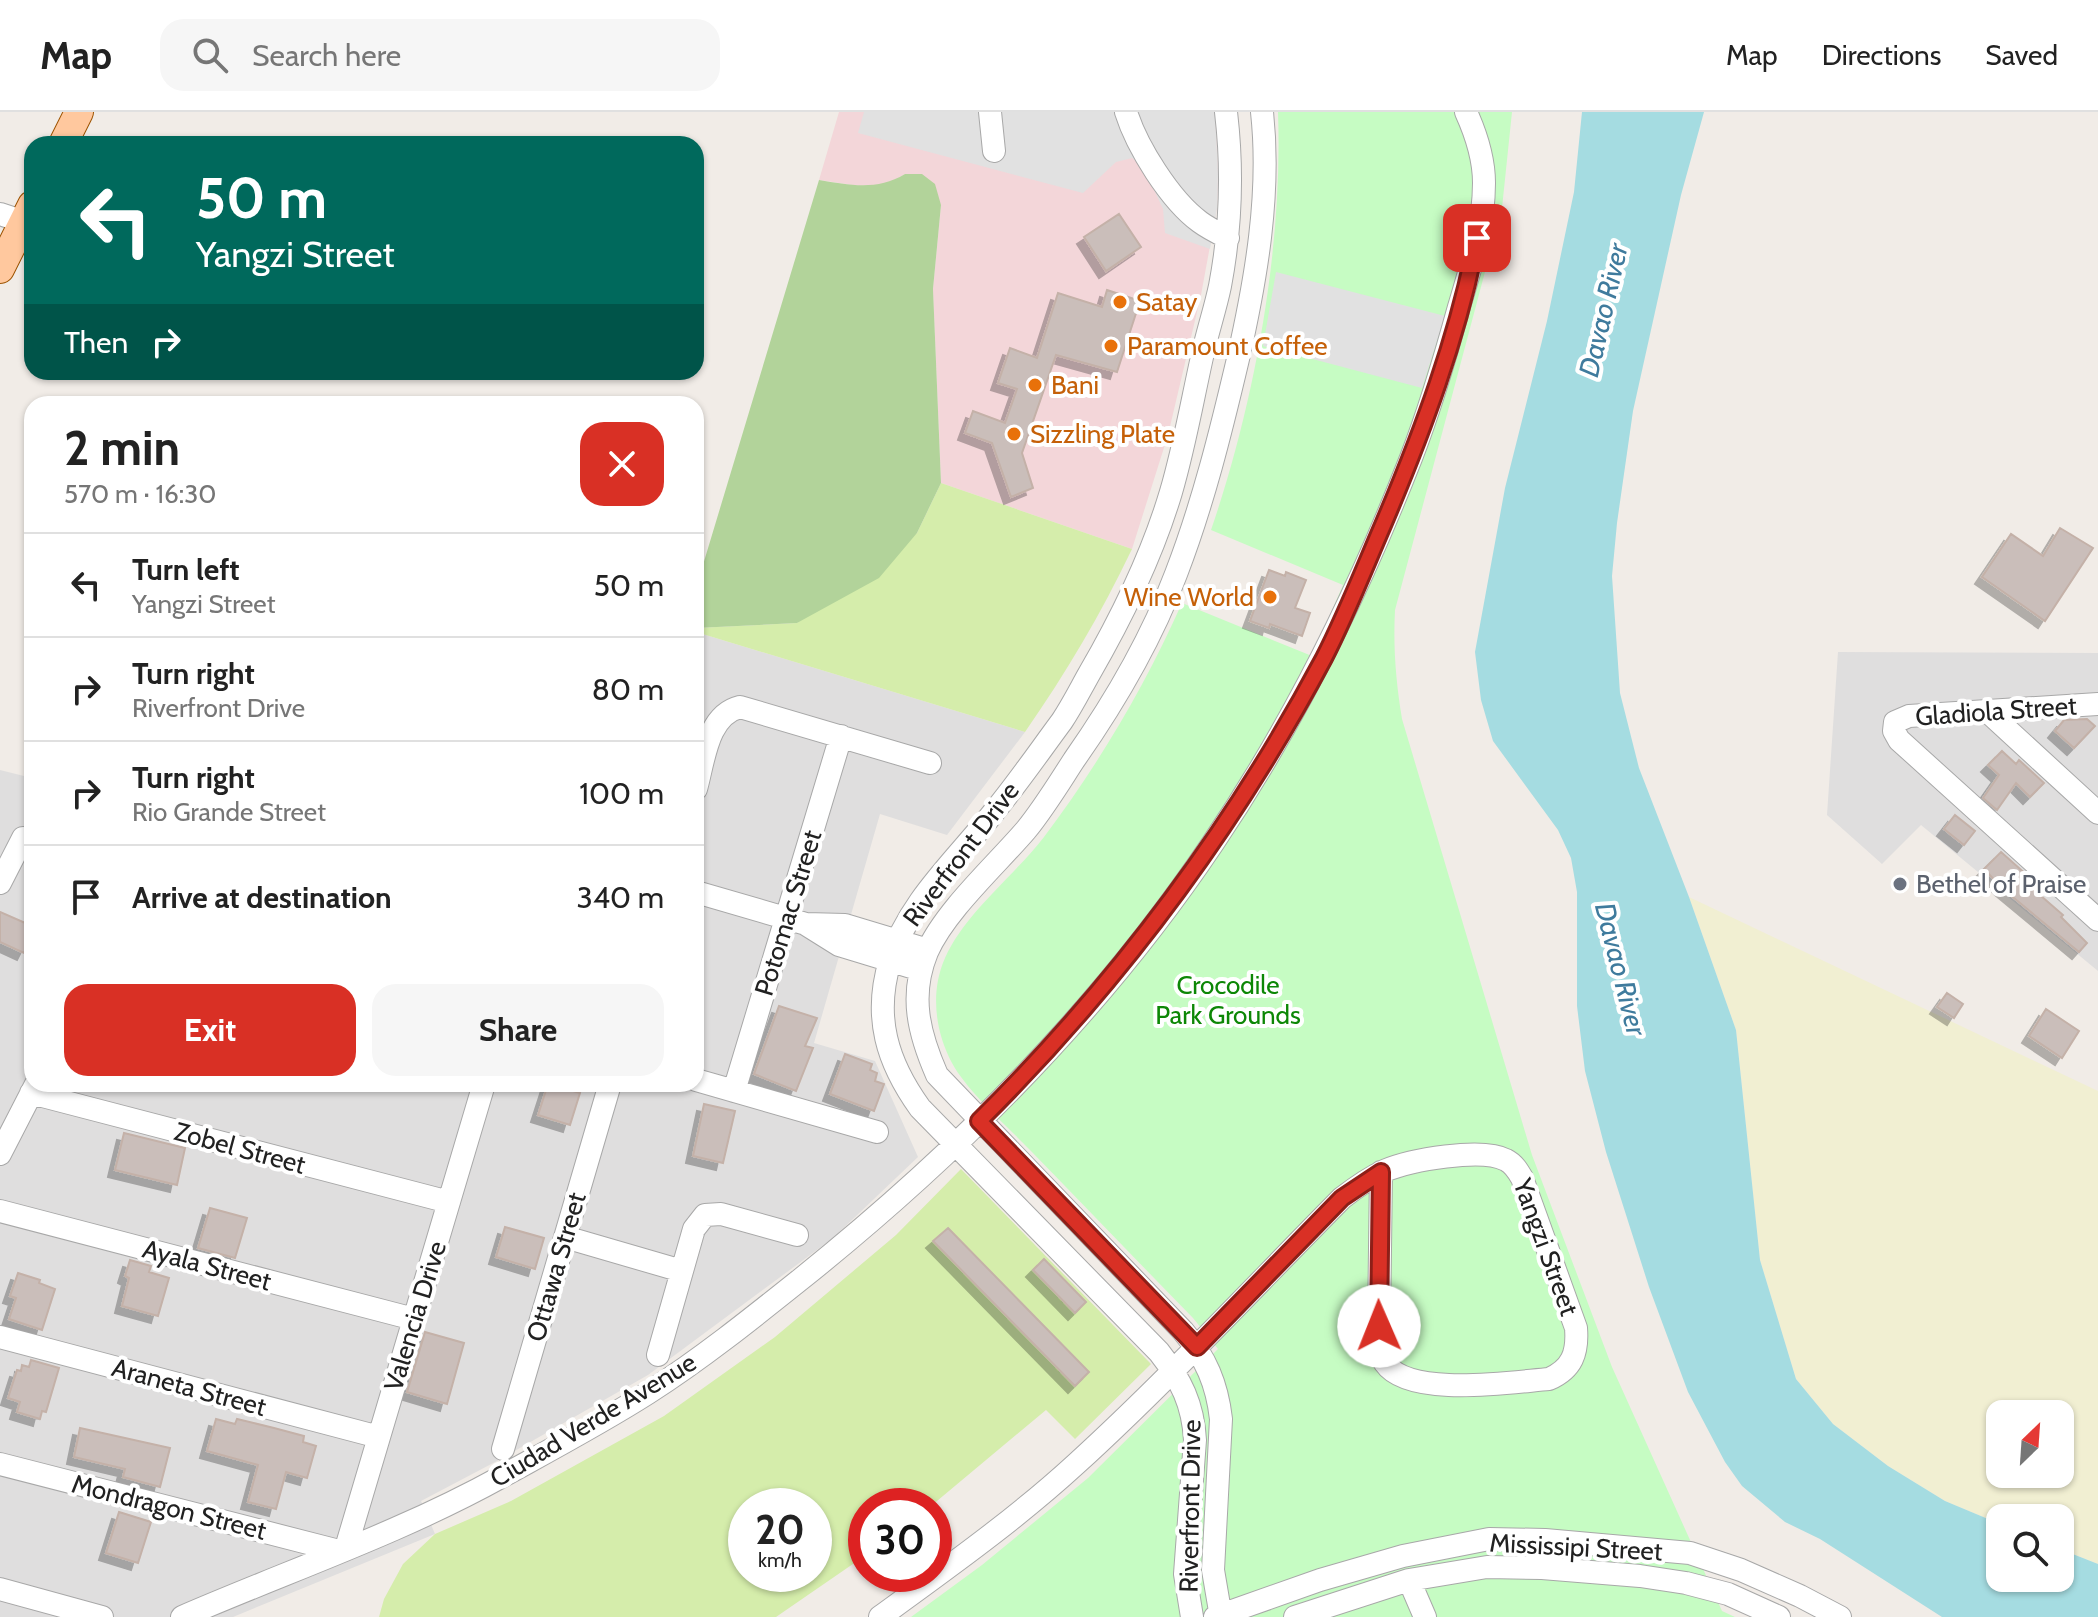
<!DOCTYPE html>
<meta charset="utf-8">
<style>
body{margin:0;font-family:Cabin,sans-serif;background:#f6f6f6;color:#222;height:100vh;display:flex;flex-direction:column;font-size:30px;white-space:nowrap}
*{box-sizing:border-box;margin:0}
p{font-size:26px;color:#767676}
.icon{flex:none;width:44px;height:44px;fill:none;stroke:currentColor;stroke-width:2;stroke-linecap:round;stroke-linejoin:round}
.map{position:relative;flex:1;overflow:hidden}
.side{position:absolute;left:24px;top:284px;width:680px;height:696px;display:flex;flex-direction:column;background:#fff;border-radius:24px;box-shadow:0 2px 6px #0004}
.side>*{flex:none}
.banner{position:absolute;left:24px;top:24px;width:680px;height:244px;border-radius:24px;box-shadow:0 2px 6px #0004;background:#00695c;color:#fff;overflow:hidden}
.needle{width:52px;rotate:25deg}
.buttons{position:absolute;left:1986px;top:1288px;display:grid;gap:16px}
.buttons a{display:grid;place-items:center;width:88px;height:88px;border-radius:16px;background:#fff;box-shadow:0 2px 6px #0004;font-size:40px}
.speed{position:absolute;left:728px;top:1376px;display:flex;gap:16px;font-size:40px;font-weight:700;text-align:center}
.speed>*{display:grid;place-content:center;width:104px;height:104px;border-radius:50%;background:#fff;box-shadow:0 2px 6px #0004;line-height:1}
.speed small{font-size:20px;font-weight:400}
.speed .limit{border:12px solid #d22;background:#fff;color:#111}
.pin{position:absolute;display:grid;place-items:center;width:68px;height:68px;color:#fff;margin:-34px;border-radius:16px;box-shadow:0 4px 12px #0006}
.me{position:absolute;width:88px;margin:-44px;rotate:359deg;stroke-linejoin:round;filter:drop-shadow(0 0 6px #0008)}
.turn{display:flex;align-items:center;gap:28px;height:168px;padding:0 40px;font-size:36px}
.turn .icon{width:104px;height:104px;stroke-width:2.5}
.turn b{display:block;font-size:56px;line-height:68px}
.then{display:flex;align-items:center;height:76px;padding:0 40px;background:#0003;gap:16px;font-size:30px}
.round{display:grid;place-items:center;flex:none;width:84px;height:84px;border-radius:24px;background:#f6f6f6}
.headline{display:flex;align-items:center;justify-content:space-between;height:136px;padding:0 40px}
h1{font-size:48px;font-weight:800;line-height:60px}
.cta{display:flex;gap:16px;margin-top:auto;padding:16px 40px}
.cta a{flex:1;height:92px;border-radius:24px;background:#d93025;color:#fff;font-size:32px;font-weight:800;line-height:92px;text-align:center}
.cta a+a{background:#f6f6f6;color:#222}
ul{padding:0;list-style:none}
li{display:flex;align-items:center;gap:24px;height:104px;padding:0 40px;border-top:2px solid #e0e0e0}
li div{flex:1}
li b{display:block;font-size:30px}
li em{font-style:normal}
header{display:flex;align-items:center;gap:48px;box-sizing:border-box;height:112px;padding:0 40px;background:#fff;border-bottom:2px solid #e0e0e0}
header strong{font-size:38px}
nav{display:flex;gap:44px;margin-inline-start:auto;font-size:28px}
.search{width:560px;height:72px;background:#f6f6f6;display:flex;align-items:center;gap:20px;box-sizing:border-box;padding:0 28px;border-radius:24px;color:#767676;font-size:30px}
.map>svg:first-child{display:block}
.residential{fill:#dfdede}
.commercial{fill:#f3d6d9}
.farmland{fill:#f1efd2;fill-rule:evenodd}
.grass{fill:#d5edab;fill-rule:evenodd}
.forest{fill:#b2d39a}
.park{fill:#c6fcc3}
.parking{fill:#e1e1e1}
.water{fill:#a5dce1}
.building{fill:#cabeba;stroke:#c4b1a8;stroke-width:2;filter:url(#shadow)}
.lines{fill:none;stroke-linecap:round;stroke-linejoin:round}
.minor-casing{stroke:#a8a8a8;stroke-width:24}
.major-casing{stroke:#9d5300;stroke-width:30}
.minor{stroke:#fff;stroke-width:22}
.major{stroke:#ffc89e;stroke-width:28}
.route-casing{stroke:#8d1f18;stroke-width:20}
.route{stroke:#d93025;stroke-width:14}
.food-dot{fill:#e8710a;stroke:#fff;stroke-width:3}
.worship-dot{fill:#6b7280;stroke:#fff;stroke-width:3}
.labels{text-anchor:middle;stroke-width:8;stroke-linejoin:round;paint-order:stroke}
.food-label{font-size:26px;fill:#c56008;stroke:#fff;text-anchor:start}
.street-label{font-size:26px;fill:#212121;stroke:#fff}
.worship-label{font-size:26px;fill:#5b616d;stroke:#fff;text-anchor:start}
.park-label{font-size:26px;fill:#0d8706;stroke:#fff}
.water-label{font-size:28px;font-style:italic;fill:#3f7b9d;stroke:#fff}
</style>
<header>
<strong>Map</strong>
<div class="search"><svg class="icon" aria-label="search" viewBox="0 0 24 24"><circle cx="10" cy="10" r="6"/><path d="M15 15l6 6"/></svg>Search here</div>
<nav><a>Map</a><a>Directions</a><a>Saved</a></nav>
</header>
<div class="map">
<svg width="2098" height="1505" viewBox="0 0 2098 1505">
<defs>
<filter id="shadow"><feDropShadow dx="-7" dy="7" stdDeviation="0" flood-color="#0004"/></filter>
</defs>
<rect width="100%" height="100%" fill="#f1ece7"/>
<path class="residential" d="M696 520 1025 620 947 723 880 702 814 931 875 949 918 1045 833 1126 648 1263 497 1349 421 1389 435 1422 233 1505H0V658L32 666V972H696Z
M1838 540 2098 541V859L1921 713 1882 752 1827 703Z"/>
<path class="commercial" d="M839 0H1215L1218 63 1217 96 1201 183 1168 323 1132 437 941 371 933 177 941 93 905 62 892 70 879 73 859 74 819 68Z"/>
<path class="farmland" d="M1689 785 2098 979V1452L2060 1437V1406H2000V1412L1945 1389 1888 1354 1833 1312 1796 1267 1760 1148 1736 918ZM2000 1302H2060V1362H2000Z"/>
<path class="grass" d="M941 371 1132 437C1101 502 1066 561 1025 620L696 520V516L797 511 917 421Z
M961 1057 1151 1252 1075 1327 1046 1298 931 1394H866V1443L776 1505H379L384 1487 403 1452 435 1422 511 1389 664 1304 775 1225 896 1123ZM746 1394H814V1462H746Z"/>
<path class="forest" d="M905 62H922L935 72 941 93 933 177 941 371 917 421 879 466 797 511 696 516V476L819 68C850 73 877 79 905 62Z"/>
<path class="park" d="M1278 0H1512L1502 96 1395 498C1393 536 1396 570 1402 607L1532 1043 1612 1255 1722 1499 1735 1505H911L982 1453 1088 1366 1218 1237 1193 1206C1138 1150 1084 1093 1029 1037 1006 1013 967 979 952 951 935 919 930 880 945 846 965 801 1014 764 1044 725 1099 652 1145 574 1182 491L1312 544 1343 473 1211 418C1255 290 1283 135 1278 0Z"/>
<path class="parking" d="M864 0H1215L1218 63 1217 96 1210 137 1165 121 1163 97 1143 54 1132 46 1116 50 1083 81 858 21Z
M1276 160 1445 204 1422 276 1263 234Z"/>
<path class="water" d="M1582 0H1704L1681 83 1633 299 1617 411 1612 464 1620 581 1639 656 1689 785 1736 918 1760 1148 1796 1267 1833 1312 1888 1354 1945 1389 2000 1412V1466H2060V1437L2098 1452V1505H1942L1820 1427 1785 1410 1742 1374 1725 1350 1688 1280 1649 1175 1606 1040 1585 959 1577 894V780L1571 746 1558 718 1493 629 1481 588 1475 540 1505 376 1547 209 1574 80Z"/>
<path class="building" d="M1119 102 1141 135 1106 159 1084 125Z
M1107 178 1140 189 1117 260 1056 243 1022 341 1033 376 1011 385 992 331 965 321 973 299 1005 311 1017 277 998 271 1010 236 1037 246 1058 181 1102 195Z
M2060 416 2093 436 2045 509 1982 465 2011 422 2043 444Z
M1269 458 1285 464 1286 460 1306 468 1295 496 1310 501 1302 524 1270 512 1269 516 1250 509Z
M2087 607 2095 614 2074 636 2055 619 2064 608Z
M2002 639 2016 652 2019 648 2044 671 2030 685 2016 671 1997 698 1983 686 1999 663 1988 653Z
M1955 703 1975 719 1964 733 1944 717Z
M2001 740 2037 772 2033 777 2063 803 2061 805 2087 831 2079 840 2002 776 1984 757Z
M0 800 32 814V825L24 841 0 830Z
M1947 881 1963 892 1954 906 1937 895Z
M779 894 817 906 805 934 813 936 796 979 754 962Z
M2046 897 2079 919 2062 946 2029 924Z
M845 942 872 952 870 958 877 961 875 969 884 972 874 999 830 982Z
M548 972 580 981 570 1013 538 1003Z
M704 992 735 999 723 1051 693 1044Z
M124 1021 185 1036 177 1073 115 1058Z
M210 1096 247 1106 235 1146 198 1136Z
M505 1115 544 1126 535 1157 496 1145Z
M948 1116 1089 1260 1075 1274 933 1129Z
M1044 1147 1086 1190 1075 1201 1033 1158Z
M130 1148 151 1154 149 1160 169 1166 158 1204 122 1194 129 1166 125 1164Z
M18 1161 40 1168 39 1171 55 1177 42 1218 9 1207 16 1186 10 1184Z
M425 1220 464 1231 447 1292 407 1280Z
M31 1248 59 1256 46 1300 42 1299 40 1307 17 1300 20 1290 8 1286 17 1258 21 1259 22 1253 29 1255Z
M216 1307 235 1312 237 1307 274 1316 304 1324 303 1330 316 1334 307 1366 286 1360 276 1397 248 1390 258 1353 207 1339Z
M80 1316 170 1336 160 1375 123 1365 125 1357 74 1345Z
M119 1400 151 1410 138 1451 106 1441Z"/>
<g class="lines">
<defs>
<path id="minor" d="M990 0 994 39
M1126 0C1137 35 1170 88 1200 110 1208 116 1218 121 1228 126
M0 102 24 110
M2098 592 1909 604 1895 610 1894 619 1899 628 2098 808
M1987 599 2098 701
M696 677C704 649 707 603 740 595L930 651
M0 771 23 726
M696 780 806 812 845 813 928 838
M807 813 839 833 921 858
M696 968 877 1020
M734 979 841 624
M31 981 449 1090
M0 1042 36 972
M0 1099 414 1207
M565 1125 682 1159
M0 1225 379 1325
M658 1243 694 1117 705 1103 721 1102 797 1123
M503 1337 610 972
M0 1352 339 1439
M346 1436 484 972
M1409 1468 1425 1505
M0 1477 102 1505
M182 1505C288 1459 400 1421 501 1365 550 1338 601 1311 648 1281 701 1247 751 1207 801 1167 957 1042 1101 898 1213 731 1294 611 1358 481 1411 346 1430 297 1445 246 1459 195 1471 155 1484 113 1484 71 1484 46 1476 22 1466 0
M880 1505C947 1456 1015 1408 1076 1352 1169 1267 1254 1175 1342 1086 1355 1076 1369 1066 1384 1059 1410 1048 1482 1035 1506 1048 1514 1052 1518 1059 1522 1066L1576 1216C1578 1241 1572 1257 1549 1267 1511 1270 1409 1286 1385 1251 1378 1241 1380 1226 1379 1214L1381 1060
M1192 1505 1185 1462 1195 1328C1193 1292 1181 1268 1159 1240L920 996C887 950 873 905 890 849 908 790 956 748 993 701 1017 672 1039 640 1062 609 1072 594 1080 578 1089 562 1122 505 1152 444 1171 380 1184 336 1192 290 1202 245 1207 221 1215 198 1220 174 1231 116 1233 59 1226 0
M1215 1505 1320 1468 1403 1444 1489 1427 1545 1428 1690 1441 1741 1458 1800 1484 1840 1505
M1221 1505 1213 1458 1221 1307C1217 1272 1206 1246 1183 1219L937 963C919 922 909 884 927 840 945 799 996 753 1026 718 1044 696 1059 671 1074 648 1114 591 1151 528 1176 462 1203 392 1221 319 1238 247 1256 167 1271 82 1262 0
M1295 1505 1409 1468 1487 1455 1542 1456 1640 1464 1686 1471 1728 1482 1779 1505"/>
<path id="major" d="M63 32 79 0
M0 157 32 93"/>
</defs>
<use href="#minor" class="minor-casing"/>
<use href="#major" class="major-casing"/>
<use href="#minor" class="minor"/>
<use href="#major" class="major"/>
</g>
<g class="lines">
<defs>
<path id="route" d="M1379 1214 1381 1060 1342 1086 1197 1235 979 1009C1118 871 1232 719 1324 546 1346 503 1364 457 1383 413 1422 321 1458 225 1477 126"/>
</defs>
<use href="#route" class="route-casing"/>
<use href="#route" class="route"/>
</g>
<g class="food-dot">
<circle cx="1120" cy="190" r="8"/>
<circle cx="1111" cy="234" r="8"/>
<circle cx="1035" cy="273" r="8"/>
<circle cx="1014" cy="322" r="8"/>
<circle cx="1270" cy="485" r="8"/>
</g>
<circle class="worship-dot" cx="1900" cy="772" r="8"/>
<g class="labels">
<g class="food-label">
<text x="1136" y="199">Satay</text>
<text x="1127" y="243">Paramount Coffee</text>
<text x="1051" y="282">Bani</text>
<text x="1030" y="331">Sizzling Plate</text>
<text x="1254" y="494" text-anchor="end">Wine World</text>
</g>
<g class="street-label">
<text transform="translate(1996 599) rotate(-4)" y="9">Gladiola Street</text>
<text transform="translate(961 742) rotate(-53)" y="9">Riverfront Drive</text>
<text transform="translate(788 801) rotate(-73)" y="9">Potomac Street</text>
<text transform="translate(240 1036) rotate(15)" y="9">Zobel Street</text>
<text transform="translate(1546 1135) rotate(70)" y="9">Yangzi Street</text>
<text transform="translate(207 1153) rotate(15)" y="9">Ayala Street</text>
<text transform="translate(556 1155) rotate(-74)" y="9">Ottawa Street</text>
<text transform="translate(415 1204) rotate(-73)" y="9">Valencia Drive</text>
<text transform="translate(189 1275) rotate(15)" y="9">Araneta Street</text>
<text transform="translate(593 1308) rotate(-31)" y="9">Ciudad Verde Avenue</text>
<text transform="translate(1190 1394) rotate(-89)" y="9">Riverfront Drive</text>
<text transform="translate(169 1395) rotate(14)" y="9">Mondragon Street</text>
<text transform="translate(1576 1435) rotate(3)" y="9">Mississipi Street</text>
</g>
<g class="worship-label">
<text x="1916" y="781">Bethel of Praise</text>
</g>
<g class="park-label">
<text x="1228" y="882">Crocodile<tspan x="1228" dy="30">Park Grounds</tspan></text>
</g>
<g class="water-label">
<text transform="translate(1603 198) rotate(-77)" y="10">Davao River</text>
<text transform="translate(1621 857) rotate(76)" y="10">Davao River</text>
</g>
</g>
</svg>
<div class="buttons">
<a><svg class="needle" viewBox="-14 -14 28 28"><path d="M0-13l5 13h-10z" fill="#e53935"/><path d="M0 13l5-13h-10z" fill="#767676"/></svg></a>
<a><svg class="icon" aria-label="search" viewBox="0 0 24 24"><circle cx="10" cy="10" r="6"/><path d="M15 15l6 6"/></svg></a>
</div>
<div class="speed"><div>20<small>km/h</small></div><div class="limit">30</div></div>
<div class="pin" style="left:1477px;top:126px;background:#d93025"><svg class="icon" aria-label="arrive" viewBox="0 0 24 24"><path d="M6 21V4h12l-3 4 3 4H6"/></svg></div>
<svg class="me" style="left:1379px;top:1214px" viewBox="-20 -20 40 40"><circle r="19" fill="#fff"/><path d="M0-13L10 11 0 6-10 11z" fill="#d93025"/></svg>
<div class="banner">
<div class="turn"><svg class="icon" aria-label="left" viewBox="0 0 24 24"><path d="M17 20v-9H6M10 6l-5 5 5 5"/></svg><div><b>50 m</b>Yangzi Street</div></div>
<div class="then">Then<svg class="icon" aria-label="right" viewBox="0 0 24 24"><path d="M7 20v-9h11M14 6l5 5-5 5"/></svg></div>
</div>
<section class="side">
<div class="headline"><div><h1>2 min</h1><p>570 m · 16:30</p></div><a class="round" style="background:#d93025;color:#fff"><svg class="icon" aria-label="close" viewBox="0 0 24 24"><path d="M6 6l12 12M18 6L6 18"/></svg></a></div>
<ul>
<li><svg class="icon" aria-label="left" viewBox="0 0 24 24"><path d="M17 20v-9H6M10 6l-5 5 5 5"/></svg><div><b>Turn left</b><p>Yangzi Street</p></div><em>50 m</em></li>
<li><svg class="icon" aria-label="right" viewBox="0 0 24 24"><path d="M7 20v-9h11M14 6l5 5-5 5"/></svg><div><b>Turn right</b><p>Riverfront Drive</p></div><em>80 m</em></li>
<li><svg class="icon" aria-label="right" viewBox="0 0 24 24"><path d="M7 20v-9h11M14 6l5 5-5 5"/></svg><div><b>Turn right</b><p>Rio Grande Street</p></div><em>100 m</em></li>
<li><svg class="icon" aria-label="arrive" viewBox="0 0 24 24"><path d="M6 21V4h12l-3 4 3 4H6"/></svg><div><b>Arrive at destination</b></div><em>340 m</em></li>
</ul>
<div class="cta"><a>Exit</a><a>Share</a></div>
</section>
</div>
